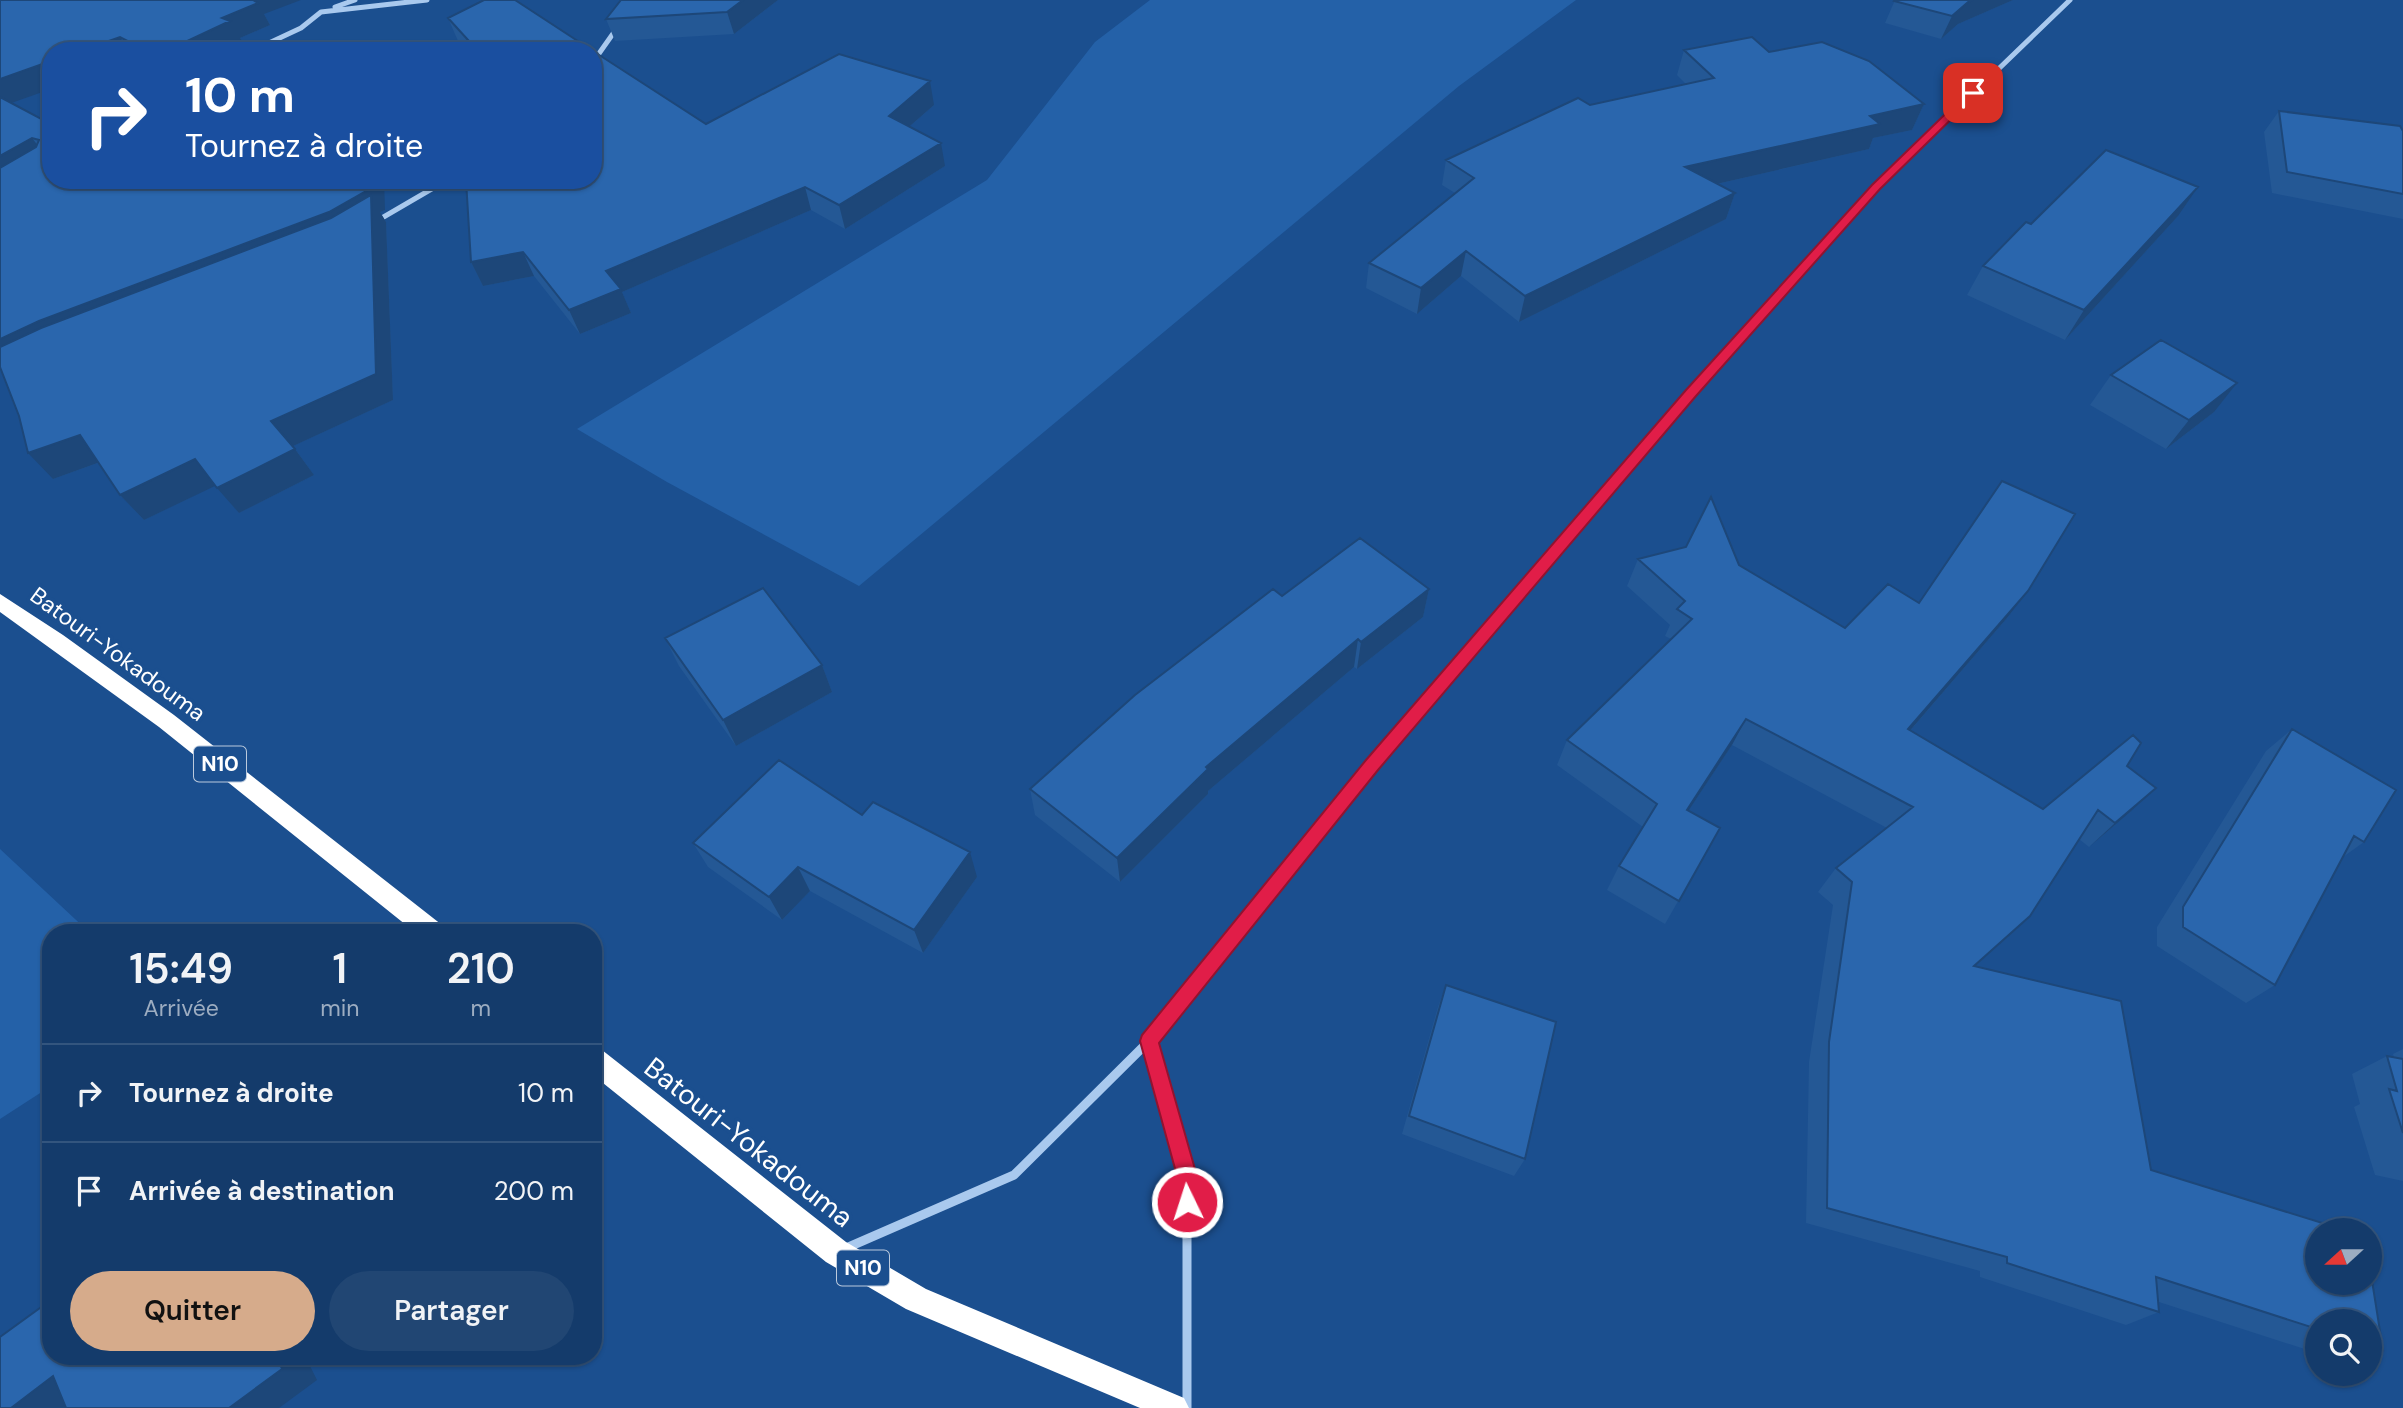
<!DOCTYPE html>
<html lang="fr">
<meta charset="utf-8">
<style>
body{margin:0;font-family:"DM Sans",sans-serif;background:#214673;color:#f1f3f6;height:100vh;display:flex;flex-direction:column;font-size:26px;white-space:nowrap}
*{box-sizing:border-box;margin:0}
p{font-size:23px;color:#9dadc1}
.icon{flex:none;width:38px;height:38px;fill:none;stroke:currentColor;stroke-width:2;stroke-linecap:round;stroke-linejoin:round}
.map{position:relative;flex:1;overflow:hidden}
.drawer{position:absolute;left:42px;top:924px;width:560px;height:441px;display:flex;flex-direction:column;background:#143b6b;border-radius:28px;box-shadow:0 2px 5px #0004,0 0 0 2px #33557e}
.drawer>*{flex:none}
.banner{position:absolute;left:42px;top:42px;width:560px;height:147px;border-radius:28px;box-shadow:0 2px 5px #0004,0 0 0 2px #33557e;background:#1a4fa0;color:#fff;overflow:hidden}
.needle{width:46px;rotate:249deg}
.fabs{position:absolute;left:2305px;top:1218px;display:grid;gap:14px}
.fabs a{display:grid;place-items:center;width:77px;height:77px;border-radius:50%;background:#143b6b;box-shadow:0 2px 5px #0004,0 0 0 2px #33557e;font-size:35px}
.pin{position:absolute;display:grid;place-items:center;width:60px;height:60px;color:#fff;margin:-30px;border-radius:14px;box-shadow:0 4px 10px #0006}
.me{position:absolute;width:77px;margin:-38px;rotate:356deg;stroke-linejoin:round;filter:drop-shadow(0 0 5px #0008)}
.turn{display:flex;align-items:center;gap:24px;height:147px;padding:0 28px;font-size:32px}
.turn .icon{width:91px;height:91px;stroke-width:2.5}
.turn b{display:block;font-size:49px;line-height:60px}
.eta{display:flex;justify-content:space-evenly;align-items:center;height:119px;text-align:center}
.eta b{font-size:42px;font-weight:600;line-height:49px}
.action{display:flex;gap:14px;margin-top:auto;padding:14px 28px}
.action a{flex:1;height:80px;border-radius:42px;background:#d6ab8b;color:#111;font-size:28px;font-weight:600;line-height:80px;text-align:center}
.action a+a{background:#214673;color:#f1f3f6}
ul{padding:0;list-style:none}
li{display:flex;align-items:center;gap:21px;height:98px;padding:0 28px;border-top:2px solid #33557e}
li div{flex:1}
li b{display:block;font-size:26px}
li em{font-style:normal}
.map>svg:first-child{display:block}
.green{fill:#2461a8}
.lines{fill:none;stroke-linecap:round;stroke-linejoin:round}
.street-far2{stroke:#a9c9ee;stroke-width:5}
.street-far1{stroke:#a9c9ee;stroke-width:6}
.street{stroke:#a9c9ee;stroke-width:9}
.highway{fill:#fff;fill-rule:evenodd}
.wall{fill:#245895}
.shaded-wall{fill:#1d4779}
.building{fill:#2a66ad;stroke:#1d4779;stroke-width:2}
.route{fill:#e11d48;stroke:#92132f;stroke-width:2}
.labels{text-anchor:middle;stroke-width:7;stroke-linejoin:round;paint-order:stroke}
.shield{fill:#1b4f8f;stroke:#bbcadd;stroke-width:2}
.shield-label{font-size:21px;font-weight:bold;fill:#fff}
.street-label{font-size:23px;fill:#fff;stroke:#1b4f8f}
.near-street-label{font-size:28px;fill:#fff;stroke:#1b4f8f}
</style>
<div class="map">
<svg width="2403" height="1408" viewBox="0 0 2403 1408">
<rect width="100%" height="100%" fill="#1b4f8f"/>
<path class="green" d="M1150 0H1576L1459 86 859 586 667 482 577 429 987 180 1095 42Z
M0 849 90 933H51V1086L0 1119Z"/>
<g class="lines">
<path class="street-far2" d="M335 7 355 0
M252 51 301 28 321 12 427 0
M593 62 617 28
M375 222 447 180
M1729 351 1876 187 2070 0"/>
<path class="street-far1" d="M1337 809 1731 349"/>
<path class="street" d="M1149 1041 1187 1176V1408
M844 1249 1014 1175 1149 1041 1338 807"/>
<path class="highway" d="M0 594 63 635 174 715 442 925 446 933H416L159 727 0 612Z
M593 1047 602 1050 846 1242 926 1289 1184 1398 1189 1408H1140L906 1309 826 1262 593 1075Z"/>
</g>
<path class="wall" d="M0 0 264 14 270 25 240 38 243 43 227 51H51L11 103 51 124V180L385 210 380 212 386 222 393 400 293 446 314 475 239 513 216 485 144 520 120 495 98 463 53 479 19 416Z
M621 0H778L734 34 615 41 606 19Z
M1895 0H2013L1958 24 1941 39 1885 23Z
M448 18 593 51H467L458 41Z
M1684 50 1924 104 1912 130 1873 138 1869 149 1717 184 1735 193 1726 219 1519 322 1461 276 1417 314 1366 288 1369 263 1455 193 1442 185 1446 160 1590 105 1686 84 1677 75Z
M934 105 909 127 945 166 845 229 811 210 622 292 631 313 580 334 534 276 483 286 471 262 706 124Z
M2279 111 2403 131V219L2272 193 2264 132Z
M2178 216 2065 340 1967 295 1983 266 2031 224Z
M2111 375 2214 412 2166 449 2090 405Z
M2002 481 2075 514 2028 591 2007 618 1910 731 2043 809 2133 735 2141 743 2127 766 2156 788 2129 813 2089 847 2079 839 2030 916 1975 966 2121 1001 2151 1170 2345 1230H2317V1283H2370V1268L2383 1350 2370 1354V1321H2317V1353L2159 1302V1312L2126 1325 1980 1277V1271L1806 1223 1809 1062 1833 905 1818 892 1836 868 1887 828 1732 745 1688 811 1720 828 1665 924 1607 890 1619 866 1643 827 1557 765 1567 740 1671 639 1665 636 1670 625 1627 586 1638 559 1686 547 1711 497 1739 565 1845 628 1888 584 1919 603Z
M1429 589 1423 617 1357 669 1354 667 1208 791V794L1120 882 1035 815 1030 789 1282 596Z
M665 638 822 665 832 692 736 746 679 666Z
M2292 729 2364 842 2343 857 2275 985 2246 1003 2157 946V927L2266 751Z
M862 815 977 877 923 953 810 891 782 920 708 867 693 843Z
M1446 985 1525 1159 1514 1176 1402 1134 1438 1007Z
M2403 1049V1181L2375 1175 2354 1107 2360 1104 2352 1074 2387 1056 2394 1057 2393 1054Z"/>
<path class="shaded-wall" d="M247 0H301L264 14 270 25 240 38 243 43 227 51H166L222 18Z
M743 0H778L734 34 727 12Z
M1973 0H2013L1958 24 1941 39 1952 16 1968 2Z
M120 37 129 51H80Z
M51 61V89L0 107V79Z
M930 81 934 105 894 140 889 116Z
M1924 104 1912 130 1873 138 1869 149 1677 193 1685 167 1870 116Z
M32 138 49 160 0 189V156Z
M941 143 945 166 845 229 839 205Z
M372 180H384L385 210 380 212 386 222 393 400 291 447 0 351V339L39 321Z
M805 187 811 210 622 292 631 313 580 334 569 310 606 271Z
M2198 187 2178 216 2065 340 2084 310Z
M1735 193 1726 219 1519 322 1525 296Z
M1466 251 1461 276 1417 314 1421 288Z
M523 252 534 276 483 286 471 262Z
M2237 383 2214 412 2166 449 2189 420Z
M80 435 103 461 53 479 28 453Z
M295 449 314 475 239 513 217 488Z
M195 459 217 485 144 520 120 495Z
M1429 589 1423 617 1357 669 1361 642Z
M2028 591 2007 618 1889 755 1908 729Z
M1358 639 1354 667 1208 791V794L1120 882 1117 858 1206 767Z
M822 665 832 692 736 746 723 720Z
M1746 719 1732 745 1673 834 1687 810Z
M2156 788 2129 813 2089 847 2115 823Z
M970 852 977 877 923 953 914 930Z
M798 867 810 891 782 920 769 897Z
M277 1356H305L317 1380 279 1408H229Z
M53 1376 69 1408H11Z"/>
<path class="building" d="M0 0H253L258 3 222 18 230 21 166 51H147L120 37 80 51H51V61L0 79Z
M484 0H515L593 51H478L448 18Z
M621 0H743L727 12 606 19Z
M1895 0H1973L1968 2 1952 16 1894 1Z
M1752 37 1769 52 1822 42 1869 61 1924 104 1870 116 1880 124 1685 167 1735 193 1525 296 1466 251 1421 288 1369 263 1474 178 1446 160 1578 98 1590 105 1714 78 1684 50Z
M593 51 706 124 839 54 930 81 889 116 941 143 839 205 805 187 606 271 621 289 569 310 523 252 471 262 466 180H593Z
M0 97 51 124V180H372L373 187 329 212 39 321 0 339V168L36 147 39 140 32 138 0 156Z
M2279 111 2400 126 2403 131V194L2287 172Z
M2106 150 2198 187 2084 310 1983 266 2026 222 2031 224Z
M371 195 376 374 271 421 295 449 217 488 195 459 120 495 80 435 28 453 19 416 0 367V347L41 328 331 218Z
M2161 340 2237 383 2189 420 2111 375Z
M2002 481 2075 514 2028 591 1908 729 2043 809 2133 735 2141 743 2127 766 2156 788 2115 823 2098 810 2030 916 1974 966 2121 1001 2151 1170 2345 1230H2317V1283H2370V1268L2383 1350 2370 1346V1321H2317V1329L2156 1277 2159 1312 2007 1263V1257L1827 1208 1829 1042 1852 882 1836 868 1913 807 1746 719 1687 810 1720 828 1679 901 1619 866 1657 804 1567 740 1692 619 1677 609 1685 601 1638 559 1686 547 1711 497 1739 565 1845 628 1888 584 1919 603Z
M1360 538 1429 589 1361 642 1358 639 1206 767 1208 769 1117 858 1030 789 1135 695 1273 589 1282 596Z
M763 588 822 665 723 720 665 638Z
M2292 729 2396 790 2364 842 2354 836 2275 985 2183 927V907Z
M779 760 862 815 873 802 970 852 914 930 798 867 769 897 693 843Z
M1446 985 1556 1022 1525 1159 1409 1116Z
M2387 1056 2403 1059V1133L2389 1089 2397 1091Z
M51 1300V1356H277L282 1369 229 1408H66L53 1376 11 1408H0V1337Z"/>
<path class="route" d="M1969 91 1978 93 1880 189 1696 396 1378 770 1159 1043 1197 1176 1194 1209 1187 1212 1180 1209 1177 1176 1140 1041 1142 1035 1366 760 1686 390 1872 185Z"/>
<g class="labels">
<g class="shield">
<rect x="194" y="746.5" width="52" height="35" rx="5"/>
<rect x="837" y="1250.5" width="52" height="35" rx="5"/>
</g>
<g class="shield-label">
<text x="220" y="771">N10</text>
<text x="863" y="1275">N10</text>
</g>
<g class="street-label">
<text transform="translate(118 654) rotate(36)" y="8">Batouri-Yokadouma</text>
</g>
<g class="near-street-label">
<text transform="translate(749 1142) rotate(38)" y="10">Batouri-Yokadouma</text>
</g>
</g>
</svg>
<div class="fabs">
<a><svg class="needle" viewBox="-14 -14 28 28"><path d="M0-13l5 13h-10z" fill="#e53935"/><path d="M0 13l5-13h-10z" fill="#9dadc1"/></svg></a>
<a><svg class="icon" aria-label="search" viewBox="0 0 24 24"><circle cx="10" cy="10" r="6"/><path d="M15 15l6 6"/></svg></a>
</div>
<div class="pin" style="left:1973px;top:93px;background:#d93025"><svg class="icon" aria-label="arrive" viewBox="0 0 24 24"><path d="M6 21V4h12l-3 4 3 4H6"/></svg></div>
<svg class="me" style="left:1187px;top:1202px" viewBox="-20 -20 40 40"><circle r="17" fill="#e11d48" stroke="#fff" stroke-width="3"/><path d="M0-11L8 9 0 5-8 9z" fill="#fff"/></svg>
<div class="banner">
<div class="turn"><svg class="icon" aria-label="right" viewBox="0 0 24 24"><path d="M7 20v-9h11M14 6l5 5-5 5"/></svg><div><b>10 m</b>Tournez à droite</div></div>
</div>
<section class="drawer">
<div class="eta">
<div><b>15:49</b><p>Arrivée</p></div>
<div><b>1</b><p>min</p></div>
<div><b>210</b><p>m</p></div>
</div>
<ul>
<li><svg class="icon" aria-label="right" viewBox="0 0 24 24"><path d="M7 20v-9h11M14 6l5 5-5 5"/></svg><div><b>Tournez à droite</b></div><em>10 m</em></li>
<li><svg class="icon" aria-label="arrive" viewBox="0 0 24 24"><path d="M6 21V4h12l-3 4 3 4H6"/></svg><div><b>Arrivée à destination</b></div><em>200 m</em></li>
</ul>
<div class="action"><a>Quitter</a><a>Partager</a></div>
</section>
</div>
